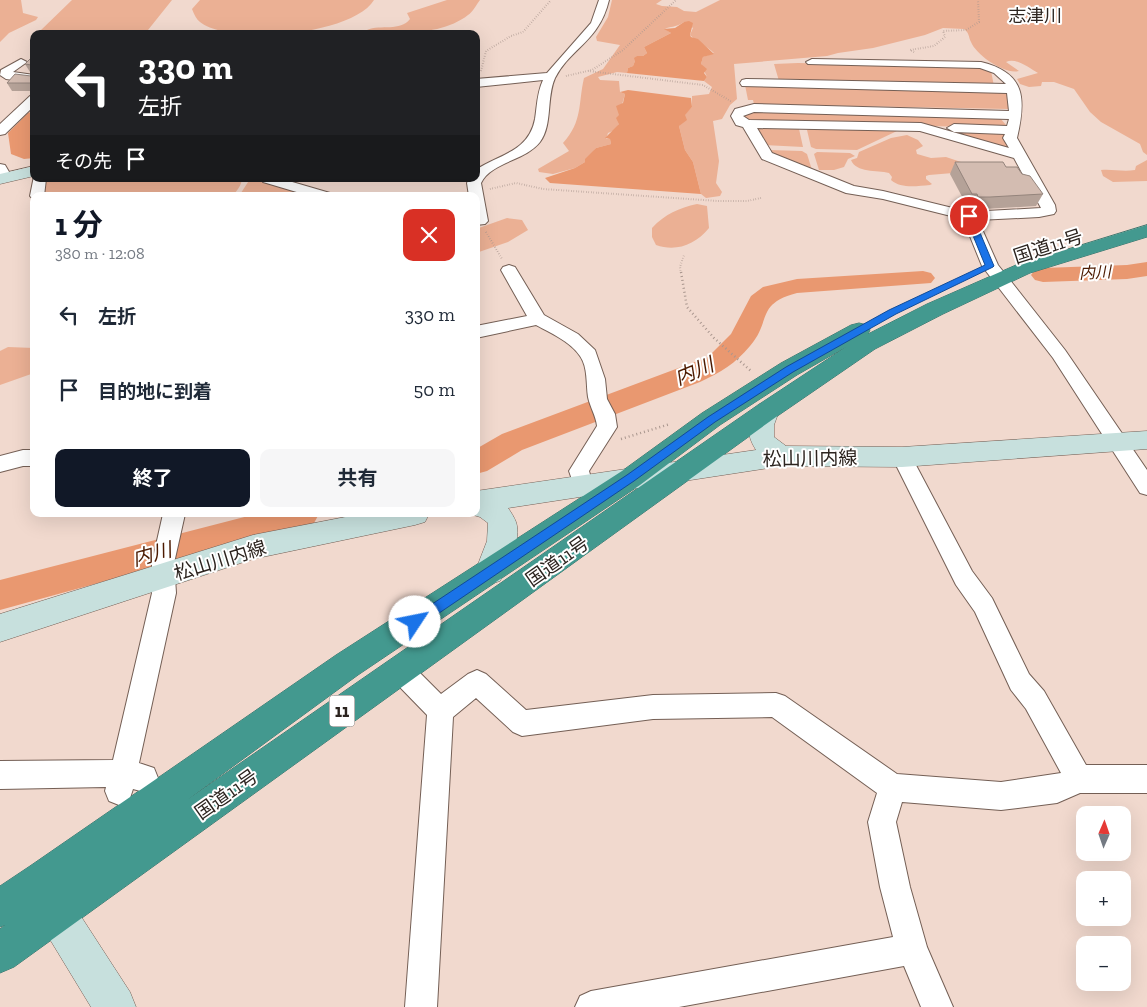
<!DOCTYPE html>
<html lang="ja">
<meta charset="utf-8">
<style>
body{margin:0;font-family:"Zilla Slab","Noto Sans JP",serif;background:#f6f6f7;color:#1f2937;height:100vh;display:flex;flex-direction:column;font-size:19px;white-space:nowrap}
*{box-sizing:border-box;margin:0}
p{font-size:16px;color:#747a83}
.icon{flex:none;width:28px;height:28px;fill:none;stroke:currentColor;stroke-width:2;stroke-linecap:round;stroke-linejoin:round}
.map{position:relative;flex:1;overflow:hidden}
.drawer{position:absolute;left:30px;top:192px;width:450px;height:325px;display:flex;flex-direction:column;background:#fff;border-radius:10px;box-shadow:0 5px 20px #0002}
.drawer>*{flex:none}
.top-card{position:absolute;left:30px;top:30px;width:450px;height:152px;border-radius:10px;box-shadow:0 5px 20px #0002;background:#202124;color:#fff;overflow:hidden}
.needle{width:32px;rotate:2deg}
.tools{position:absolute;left:1076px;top:806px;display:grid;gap:10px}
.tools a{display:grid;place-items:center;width:55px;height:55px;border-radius:10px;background:#fff;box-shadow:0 5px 20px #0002;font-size:25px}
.pin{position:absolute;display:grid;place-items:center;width:42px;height:42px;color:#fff;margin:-21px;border:2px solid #fff;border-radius:50%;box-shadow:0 1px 5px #0007}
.me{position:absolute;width:55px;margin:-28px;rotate:56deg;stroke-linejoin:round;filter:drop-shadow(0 0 4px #0008)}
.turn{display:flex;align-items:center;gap:18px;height:105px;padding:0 25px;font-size:22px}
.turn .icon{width:65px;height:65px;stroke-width:2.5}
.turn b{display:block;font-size:35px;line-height:42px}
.then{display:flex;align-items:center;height:48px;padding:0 25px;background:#0003;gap:10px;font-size:19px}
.round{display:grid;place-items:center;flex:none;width:52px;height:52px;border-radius:10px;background:#f6f6f7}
.headline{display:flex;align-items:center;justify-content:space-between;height:85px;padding:0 25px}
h1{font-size:30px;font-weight:700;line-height:38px;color:#111827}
.primary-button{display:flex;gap:10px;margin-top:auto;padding:10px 25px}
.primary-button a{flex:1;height:58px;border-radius:10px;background:#111827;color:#fff;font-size:20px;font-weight:700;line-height:58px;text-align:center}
.primary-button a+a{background:#f6f6f7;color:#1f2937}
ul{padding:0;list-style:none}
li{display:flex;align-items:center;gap:15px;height:75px;padding:0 25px}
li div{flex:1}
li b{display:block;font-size:19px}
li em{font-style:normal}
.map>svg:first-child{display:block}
.green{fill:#ebb094}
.water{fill:#e99870}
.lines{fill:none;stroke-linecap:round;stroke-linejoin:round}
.river{fill:#e99870;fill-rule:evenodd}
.street-casing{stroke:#745f55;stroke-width:2}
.secondary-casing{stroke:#745f55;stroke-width:1}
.highway-casing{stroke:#3b7068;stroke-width:1}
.path-far1{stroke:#a9968e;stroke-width:2;stroke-dasharray:0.5 2;stroke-linecap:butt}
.path{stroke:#a9968e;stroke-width:2.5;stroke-dasharray:1 3;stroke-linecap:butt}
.street{fill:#fff;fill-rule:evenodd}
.secondary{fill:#c7e0dd;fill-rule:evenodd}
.highway{fill:#43998f;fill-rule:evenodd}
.wall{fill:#b5a298}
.building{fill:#d3bcb1;stroke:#94847c}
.route{fill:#1a73e8;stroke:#114b97}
.labels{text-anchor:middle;stroke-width:4;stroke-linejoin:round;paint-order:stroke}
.far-water-label{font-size:16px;font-style:italic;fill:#4c1a00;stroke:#fff}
.far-quarter-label{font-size:18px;fill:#2c241f;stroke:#fff}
.shield{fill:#fff;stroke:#6b6662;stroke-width:1}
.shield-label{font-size:18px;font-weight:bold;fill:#2c241f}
.street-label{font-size:19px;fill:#2c241f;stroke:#fff}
.water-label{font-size:20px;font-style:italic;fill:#4c1a00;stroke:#fff}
</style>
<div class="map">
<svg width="1147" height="1007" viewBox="0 0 1147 1007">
<rect width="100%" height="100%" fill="#f1d9ce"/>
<path class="green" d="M0 0H21L23 13 38 17 36 20 9 33 0 42Z
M72 0H172L148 30 40 31Z
M200 0H374C353 35 231 46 200 22 196 19 194 14 192 9Z
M447 0H480C476 5 473 12 468 15 443 35 396 35 367 30 381 24 400 32 410 19L407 13Z
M612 0H662L656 4 662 6 677 7 684 11 696 12 720 0H1147V155L1143 152 1140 144 1101 122 1090 112 1074 89 1054 82H1042L1041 86 1029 87 1020 84 1017 79 1038 73C1029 68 1016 57 1006 62L1019 71C1005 75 976 55 971 42 968 36 970 34 964 29L943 28 925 35 873 48 838 53 827 56 734 64 737 99 730 105 722 119 713 121 719 161 716 183 722 192 720 196 706 198 701 194 693 162 685 150 679 126 684 115 692 107V96L709 94 712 87 704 81 707 77 701 64 703 57 714 53C707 46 697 42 690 35L693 28 684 22C675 28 670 26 665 29L671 33 644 47 647 53 643 56H637L633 66 628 68 627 73 617 72 598 77 600 80 619 81 620 92 625 94 619 115V124L615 130 608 133 606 139H610L611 144 596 148 585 162 575 168 553 174 539 172 538 169 569 151 563 143C583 121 578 104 584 78L603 69 620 45 597 41 596 37 608 17Z
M798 63 979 67 991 71 994 86 779 81 774 64Z
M745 85 1008 93V109L754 104 753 100H748Z
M746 111 1000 118 1006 125 1005 128 744 121 741 114Z
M761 126 795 127 799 129 803 147 764 145 758 129Z
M812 127 894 130 897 131 857 150 816 149 811 147 807 130Z
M949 129 1006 131 1005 135 1012 149 944 131Z
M907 135 918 140 923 146 916 150 917 154 931 158 946 157 961 162 965 172 929 175 926 176V179L932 184 930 185C917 186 901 189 891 180L892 177 889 173C877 170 856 173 851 160L857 158 859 152 891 138Z
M769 150 802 151 807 154 812 170 774 156Z
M817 152 850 153 855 156 848 159 844 167 834 170H819L814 154Z
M1147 160V181L1113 182 1103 176 1101 170C1113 169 1123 172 1135 170L1136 166Z
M42 179H242C241 186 237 191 232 196H40Z
M250 179H260L313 196H239Z
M697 204 707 206 709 228C695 245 676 252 656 245L652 237V228C665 214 679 208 697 204Z
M507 218 522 220 528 230 508 242 476 253V229Z
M8 347 34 348V373L0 385V351Z"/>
<path class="water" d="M689 21 693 23 690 35 691 37 698 39 714 54 703 57 701 64 707 69 704 73 707 77 704 81 627 73 628 68 633 66 635 61 634 58 637 56H643L647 53 644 47 671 33 664 29 675 28 684 22Z
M628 90 691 98 692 107 685 115 687 120 679 126 685 150 693 162 701 194 550 183 545 178 575 168 585 162V159L596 148 611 144 610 139 605 138 619 124 616 118 619 115 616 106 623 103 625 94 620 92Z
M34 111V158L24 159 11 154 8 133 28 113Z"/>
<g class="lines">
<path class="river" d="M1147 262V276L1127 279 1043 282 1035 280 1031 275 1035 270 1043 268 1127 265Z
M923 271 931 273 935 278 931 283 797 293C755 304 772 321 750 346 735 364 721 372 700 382L522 450 487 471 476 474V449L502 434 708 357 731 334 751 296 763 287 797 279Z
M256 514H319L314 523 303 527 0 610V580Z"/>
<defs>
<path id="street" d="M599 0H609C599 42 571 47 555 78 546 98 553 124 540 142 525 161 491 162 481 183L488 221 485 224 476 225V196H469L467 183 469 179H476L477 169C501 154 529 151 535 119 537 106 537 93 543 80L476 87V79L547 73 591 23Z
M21 59 27 62 13 72 34 75V83L6 79 0 75 1 70Z
M812 59 981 62C1026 73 1026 99 1017 138L1055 205 1056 211 1054 214 1039 217 978 220 998 265 1065 350 1147 470V495L1140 493 1053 358 982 266 963 219 883 199 846 193 762 159 743 127 736 125 731 116 735 109 754 104 1009 111 1007 93 742 86 740 83 742 80 746 79 1006 84 994 73 980 68 808 64 806 62ZM754 112 1009 119 1007 126 954 124 947 128 954 132 1005 134 1003 138 1009 148 921 123 749 120 743 116ZM757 128 920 131 1014 158 1041 208 969 212 883 191 854 186 772 153Z
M34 95V106L5 134 0 135V124L30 96Z
M0 164 5 165 12 177 10 180H0Z
M34 176V179H46L44 196H34V200L30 196Z
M261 179H282L330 193 332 196H310L263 182Z
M509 265 515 267 544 315 578 334 595 350 605 379 607 399 615 414 617 427 589 471 593 485 590 491 583 493 576 491 569 471 597 426C596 416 590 407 588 397 586 384 588 367 580 356 570 341 550 333 536 325L476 338V326L527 316 501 270 503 267Z
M902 449 909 452 972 571 992 598 1029 674 1044 691 1086 765H1147V793H1080L1057 803 1001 810 902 802 896 822 910 887 927 947 953 1007H921L904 966 679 1007H575L580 996 591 991 893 937 880 887 868 822 877 793 772 717 653 719 522 736 513 732 476 698 453 717 437 1007H405L427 715 391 678 388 670 391 662 400 659 409 662 441 694 468 674 477 670 486 674 526 710 653 695 776 693 785 696 897 774 1001 782 1061 773 1026 709 1011 690 975 612 956 585 892 457 895 452Z
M23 450H34V466H23L0 472V456Z
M163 514H185L174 563 176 593 139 763 154 768 158 778 154 788 144 792 133 789 129 801 119 805 109 801 105 791 106 787 0 789V761L113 760 152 593V563Z"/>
<path id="secondary" d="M34 166V176L0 184V174Z
M767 402 776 405 779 411 774 425V437L786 446 902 447 1147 431V449L902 467 782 466 508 508C511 512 514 517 516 522 522 540 508 565 500 581L490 584 480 581 475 572 487 541 488 523 480 517 470 514H476V491L756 450C745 433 748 422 758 405Z
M361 514H429L425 522 415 525 253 559 0 642V614L253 535Z
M50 877 64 882 71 901 130 992 136 1007H91L43 928 31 896 36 882Z"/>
<path id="highway" d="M1147 225V237L1030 273 943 314 875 349 776 417 14 967 0 973V929L5 925 0 927V886L30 866 336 655 622 471 702 413 781 363 851 325 859 323 867 325 870 330 868 334 927 304 1016 265ZM846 347 758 405 187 800 358 675 640 485 720 425 797 375Z"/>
</defs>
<use href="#street" class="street-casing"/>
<use href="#secondary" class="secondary-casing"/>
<use href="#highway" class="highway-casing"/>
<path class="path-far1" d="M914 52 910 50 934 46 945 37 943 31 966 30 979 22 978 0
M481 71 486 51 511 36 523 32 551 0
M588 71 703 85 732 102
M566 76 592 70 623 50 676 0
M490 189 516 183 543 189 718 201H747L761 198
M486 232 502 259
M681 273 680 267 684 255"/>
<path class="path" d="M681 272 687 307 714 338 751 371
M621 439 670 424"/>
<use href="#street" class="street"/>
<use href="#secondary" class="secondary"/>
<use href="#highway" class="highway"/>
</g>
<path class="wall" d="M34 55V91H12L7 83 31 76V73L30 72 25 64Z
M955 162 1006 167 1022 174 1043 194 1036 206 984 209H973L971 206H967L950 174Z"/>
<path class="building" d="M34 55V82L33 83H7L15 74 31 76V65L25 64Z
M955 162H1003L1006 167H1017L1022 174 1030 176 1043 194 990 197H978L977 194H972Z"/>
<path class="route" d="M969 213 973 216 994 266 993 267 896 314 793 372 715 422 634 481 420 626 415 627 411 626 409 622 411 618 627 475 708 417 786 367 889 310 985 265 965 216Z"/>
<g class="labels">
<g class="far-water-label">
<text transform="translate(1095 272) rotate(-3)" y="6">内川</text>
</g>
<g class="far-quarter-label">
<text x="1035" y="22">志津川</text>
</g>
<rect class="shield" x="329.5" y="695.5" width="25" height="31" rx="4"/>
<g class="shield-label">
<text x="342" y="717">11</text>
</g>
<g class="street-label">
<text transform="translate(1048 246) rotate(-18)" y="7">国道11号</text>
<text transform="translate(810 458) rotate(-1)" y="7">松山川内線</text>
<text transform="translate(220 560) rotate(-17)" y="7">松山川内線</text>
<text transform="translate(557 561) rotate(-35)" y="7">国道11号</text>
<text transform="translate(226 794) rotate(-35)" y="7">国道11号</text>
</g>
<g class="water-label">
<text transform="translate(694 371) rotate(-23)" y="7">内川</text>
<text transform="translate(152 554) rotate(-15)" y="7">内川</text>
</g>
</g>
</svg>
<div class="tools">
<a><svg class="needle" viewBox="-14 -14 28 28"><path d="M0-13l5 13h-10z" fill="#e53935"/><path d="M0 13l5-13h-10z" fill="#747a83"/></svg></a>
<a>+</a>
<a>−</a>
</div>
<div class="pin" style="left:969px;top:216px;background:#d93025"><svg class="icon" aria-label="arrive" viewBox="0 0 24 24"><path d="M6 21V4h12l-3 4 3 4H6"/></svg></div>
<svg class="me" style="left:415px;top:622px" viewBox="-20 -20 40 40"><circle r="19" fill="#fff"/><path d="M0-13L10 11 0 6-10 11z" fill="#1a73e8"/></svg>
<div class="top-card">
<div class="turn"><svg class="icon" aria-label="left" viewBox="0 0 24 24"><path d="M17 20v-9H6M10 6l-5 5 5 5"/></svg><div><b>330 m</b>左折</div></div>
<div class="then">その先<svg class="icon" aria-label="arrive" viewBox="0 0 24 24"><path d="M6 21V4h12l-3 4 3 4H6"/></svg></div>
</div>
<section class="drawer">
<div class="headline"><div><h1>1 分</h1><p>380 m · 12:08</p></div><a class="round" style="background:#d93025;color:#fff"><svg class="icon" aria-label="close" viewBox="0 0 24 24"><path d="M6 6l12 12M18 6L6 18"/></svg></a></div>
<ul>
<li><svg class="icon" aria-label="left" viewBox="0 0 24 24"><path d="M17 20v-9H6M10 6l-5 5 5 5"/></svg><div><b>左折</b></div><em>330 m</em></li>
<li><svg class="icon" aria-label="arrive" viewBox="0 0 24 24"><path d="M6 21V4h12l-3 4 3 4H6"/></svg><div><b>目的地に到着</b></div><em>50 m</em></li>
</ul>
<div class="primary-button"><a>終了</a><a>共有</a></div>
</section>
</div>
